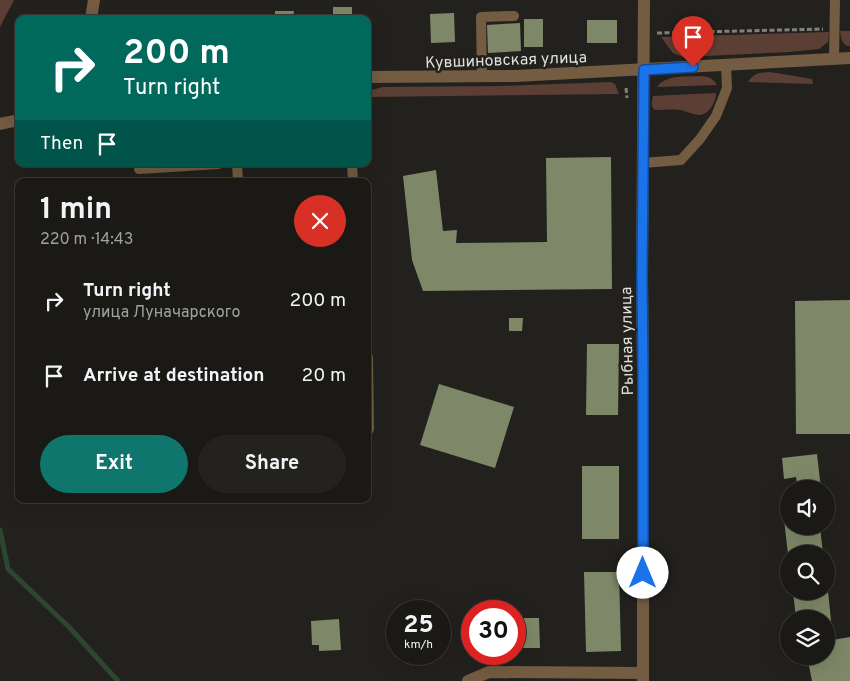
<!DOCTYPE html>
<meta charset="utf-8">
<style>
body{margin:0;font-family:Overpass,sans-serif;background:#23221f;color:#f1f3f6;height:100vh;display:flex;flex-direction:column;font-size:19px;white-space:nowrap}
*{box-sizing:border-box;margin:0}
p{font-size:16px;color:#9fa0a1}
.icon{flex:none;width:28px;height:28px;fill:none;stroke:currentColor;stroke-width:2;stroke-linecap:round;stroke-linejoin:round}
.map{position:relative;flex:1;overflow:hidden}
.sheet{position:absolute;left:15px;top:178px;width:356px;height:325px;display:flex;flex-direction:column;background:#1a1916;border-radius:10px;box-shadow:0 5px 20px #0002,0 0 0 1px #383835}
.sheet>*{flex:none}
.banner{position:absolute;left:15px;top:15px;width:356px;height:152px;border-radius:10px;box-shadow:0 5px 20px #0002,0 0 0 1px #383835;background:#00695c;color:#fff;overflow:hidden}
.fabs{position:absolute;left:780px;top:480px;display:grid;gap:10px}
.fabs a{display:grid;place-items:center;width:55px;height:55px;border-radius:50%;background:#1a1916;box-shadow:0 5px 20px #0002,0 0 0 1px #383835;font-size:25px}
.speed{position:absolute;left:386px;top:600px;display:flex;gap:10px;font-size:25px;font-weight:700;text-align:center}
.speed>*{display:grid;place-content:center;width:65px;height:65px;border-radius:50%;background:#1a1916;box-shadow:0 5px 20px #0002,0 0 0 1px #383835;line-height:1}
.speed small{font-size:12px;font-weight:400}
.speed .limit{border:8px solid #d22;background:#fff;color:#111}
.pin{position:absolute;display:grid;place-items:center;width:42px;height:42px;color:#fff;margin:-51px -21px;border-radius:50% 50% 50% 0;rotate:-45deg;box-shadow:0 0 5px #0007}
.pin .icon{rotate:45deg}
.me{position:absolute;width:55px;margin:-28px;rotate:0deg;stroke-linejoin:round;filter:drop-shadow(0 0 4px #0008)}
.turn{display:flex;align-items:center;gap:18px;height:105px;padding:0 25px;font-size:22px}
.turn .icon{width:65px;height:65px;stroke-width:2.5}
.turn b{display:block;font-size:35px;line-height:42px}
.then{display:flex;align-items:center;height:48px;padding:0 25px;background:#0003;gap:10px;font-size:19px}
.round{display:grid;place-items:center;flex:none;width:52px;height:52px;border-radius:26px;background:#23221f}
.head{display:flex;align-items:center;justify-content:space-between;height:85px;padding:0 25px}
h1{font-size:30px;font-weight:700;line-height:38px}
.primary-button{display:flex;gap:10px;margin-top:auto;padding:10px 25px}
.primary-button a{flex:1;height:58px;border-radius:30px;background:#0f766e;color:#fff;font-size:20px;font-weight:700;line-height:58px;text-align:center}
.primary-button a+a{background:#23221f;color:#f1f3f6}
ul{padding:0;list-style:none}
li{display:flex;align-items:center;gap:15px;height:75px;padding:0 25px}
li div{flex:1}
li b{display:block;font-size:19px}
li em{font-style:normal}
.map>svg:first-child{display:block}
.green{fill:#5c3f34}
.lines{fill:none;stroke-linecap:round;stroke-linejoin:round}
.stream{stroke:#2d4630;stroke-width:5}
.building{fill:#7e8868}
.path{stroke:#81817d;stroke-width:3;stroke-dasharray:5 2.5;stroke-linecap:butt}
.lane{stroke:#735c42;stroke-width:10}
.street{stroke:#735c42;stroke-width:12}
.route-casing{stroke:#114b97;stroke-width:12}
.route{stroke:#1a73e8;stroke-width:9}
.labels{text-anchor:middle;stroke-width:5;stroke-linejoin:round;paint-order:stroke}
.street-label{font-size:16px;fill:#dfdfdc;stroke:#22211d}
</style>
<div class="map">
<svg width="850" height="681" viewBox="0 0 850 681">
<rect width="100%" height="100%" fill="#22211d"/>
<path class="green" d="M0 0H14L0 27Z
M840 31H850V46C842 46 841 38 840 31Z
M829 32 828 42 819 49 789 52 683 57 673 53 661 37Z
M770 72 812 79 813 84 748 82C755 72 759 73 770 72Z
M701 76C708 76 714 79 717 85L657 87C666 74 687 77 701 76Z
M611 82 615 84 619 94 368 97V91L383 87 502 86Z
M716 93C716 101 710 114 700 115 694 115 686 111 680 110 672 109 663 110 655 110 650 106 652 102 653 96Z"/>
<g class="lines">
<path class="stream" d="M0 530 8 569 69 627 118 681"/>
</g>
<path class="building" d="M333 7H352V19H333Z
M275 11H294L293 19H275Z
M454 13 455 42 431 43 430 14Z
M222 17H236V19H222Z
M524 19H543V47H524Z
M587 20H617V43H587Z
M520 23 521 51 488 53 487 25Z
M611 157 612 289 423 291 412 260 403 176 436 170 443 231 457 230 456 243 547 242 546 158Z
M850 300V434H796L795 301Z
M509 318H523L522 331H509Z
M587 344H619L618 415H586Z
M439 384 514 407 495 468 420 445Z
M817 454 821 489H798L796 477 784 479 782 458Z
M582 466H619V539H582Z
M31 499H79V500L31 504Z
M789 510V526H820L823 554H788L783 511Z
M584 572H619L621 651 586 652Z
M793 591H828L832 630 826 631V619H796Z
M515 618H539L540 648H515Z
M339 619 341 650 319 651V645H312L311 621Z
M850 637V681H812L807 656H826V641Z"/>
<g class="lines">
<path class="path" d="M657 33 823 29
M626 88 627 98"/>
<path class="lane" d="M834 59 835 0
M482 77 481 17 514 16
M643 163 681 160 700 139 716 116 727 88 726 65
M237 164 238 181
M352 164 353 181
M139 169 218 164
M368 357 369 429 368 431"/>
<path class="street" d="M91 19 94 0
M368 77 516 76 850 58
M0 124 19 120
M468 681 489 672 643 673
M643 681V374L642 276 644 0"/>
</g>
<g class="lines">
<defs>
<path id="route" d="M643 573V374L642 276 644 70 693 67"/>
</defs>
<use href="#route" class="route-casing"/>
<use href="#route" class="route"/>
</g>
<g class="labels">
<g class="street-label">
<text transform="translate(506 59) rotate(-2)" y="6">Кувшиновская улица</text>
<text transform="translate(626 341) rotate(-91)" y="6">Рыбная улица</text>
</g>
</g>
</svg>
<div class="fabs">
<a><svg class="icon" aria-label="sound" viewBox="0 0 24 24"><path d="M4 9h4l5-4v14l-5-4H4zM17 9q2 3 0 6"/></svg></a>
<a><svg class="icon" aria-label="search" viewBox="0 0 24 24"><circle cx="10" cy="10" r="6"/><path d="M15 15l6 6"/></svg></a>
<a><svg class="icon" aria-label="layers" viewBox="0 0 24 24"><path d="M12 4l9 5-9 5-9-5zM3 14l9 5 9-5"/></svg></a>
</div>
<div class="speed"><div>25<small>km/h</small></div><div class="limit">30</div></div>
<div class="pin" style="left:693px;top:67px;background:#d93025"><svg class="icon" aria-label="arrive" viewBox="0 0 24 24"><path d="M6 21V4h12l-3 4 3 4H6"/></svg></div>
<svg class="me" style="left:643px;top:573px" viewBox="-20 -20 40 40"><circle r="19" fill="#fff"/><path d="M0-13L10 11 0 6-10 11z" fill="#1a73e8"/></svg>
<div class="banner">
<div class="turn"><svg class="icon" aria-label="right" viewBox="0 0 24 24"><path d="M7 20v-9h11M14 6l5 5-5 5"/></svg><div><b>200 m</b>Turn right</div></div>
<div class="then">Then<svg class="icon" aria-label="arrive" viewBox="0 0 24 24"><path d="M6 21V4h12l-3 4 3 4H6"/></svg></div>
</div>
<section class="sheet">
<div class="head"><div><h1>1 min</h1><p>220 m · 14:43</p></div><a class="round" style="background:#d93025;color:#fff"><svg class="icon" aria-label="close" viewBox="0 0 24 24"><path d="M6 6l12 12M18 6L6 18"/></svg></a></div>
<ul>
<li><svg class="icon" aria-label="right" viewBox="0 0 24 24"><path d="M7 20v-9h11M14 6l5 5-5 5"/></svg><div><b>Turn right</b><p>улица Луначарского</p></div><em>200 m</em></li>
<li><svg class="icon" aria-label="arrive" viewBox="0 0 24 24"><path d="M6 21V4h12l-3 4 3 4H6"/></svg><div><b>Arrive at destination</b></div><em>20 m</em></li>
</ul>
<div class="primary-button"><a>Exit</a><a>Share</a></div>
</section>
</div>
